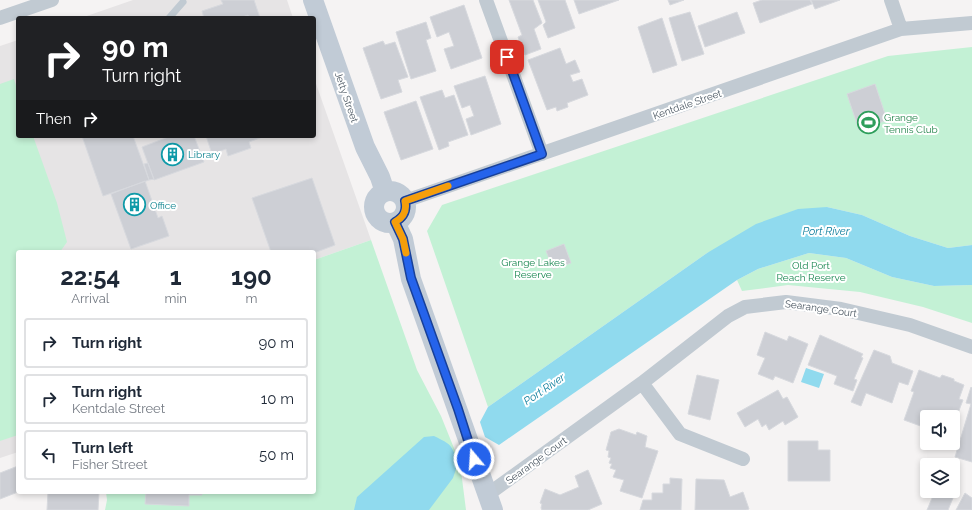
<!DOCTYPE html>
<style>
body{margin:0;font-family:Raleway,sans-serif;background:#f2f2f3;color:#1f2937;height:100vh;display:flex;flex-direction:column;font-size:15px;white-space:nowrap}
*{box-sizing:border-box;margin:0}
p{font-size:13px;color:#747a83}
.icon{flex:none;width:22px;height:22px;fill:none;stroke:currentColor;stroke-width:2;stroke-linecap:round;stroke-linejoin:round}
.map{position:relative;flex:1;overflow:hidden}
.details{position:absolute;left:16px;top:250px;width:300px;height:244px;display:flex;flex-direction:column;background:#fff;border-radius:4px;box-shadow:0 2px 6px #0003}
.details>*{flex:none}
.banner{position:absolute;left:16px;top:16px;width:300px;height:122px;border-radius:4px;box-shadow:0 2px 6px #0003;background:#202124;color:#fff;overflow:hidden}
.fabs{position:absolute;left:920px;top:410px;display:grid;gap:8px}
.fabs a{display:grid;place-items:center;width:40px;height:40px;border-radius:4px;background:#fff;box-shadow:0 2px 6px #0003;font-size:20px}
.pin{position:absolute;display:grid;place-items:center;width:34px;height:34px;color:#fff;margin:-17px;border-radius:8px;box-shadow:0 2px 6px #0006}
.me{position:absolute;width:44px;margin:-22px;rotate:342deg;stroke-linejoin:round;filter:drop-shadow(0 0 3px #0008)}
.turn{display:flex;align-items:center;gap:14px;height:84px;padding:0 20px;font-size:18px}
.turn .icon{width:52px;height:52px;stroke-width:2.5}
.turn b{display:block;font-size:28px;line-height:34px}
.then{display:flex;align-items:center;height:38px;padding:0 20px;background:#0003;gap:8px;font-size:15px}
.eta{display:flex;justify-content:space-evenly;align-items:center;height:68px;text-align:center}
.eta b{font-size:24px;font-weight:700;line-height:28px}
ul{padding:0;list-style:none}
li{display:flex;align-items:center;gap:12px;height:50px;margin:0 8px 6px;padding:0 12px;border:2px solid #e0e1e3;border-radius:4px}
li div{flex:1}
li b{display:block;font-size:15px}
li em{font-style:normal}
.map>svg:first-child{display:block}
.education{fill:#e6e4e5}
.green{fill:#c3f1d5}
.water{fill:#90daee}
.building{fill:#cdcfd5;stroke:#d7d9de}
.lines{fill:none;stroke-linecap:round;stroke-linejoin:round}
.lane{stroke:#c1cad2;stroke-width:7}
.street{stroke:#c1cad2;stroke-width:14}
.secondary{stroke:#c1cbd6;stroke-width:20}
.route-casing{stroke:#184099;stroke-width:10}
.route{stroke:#2563eb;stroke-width:7}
.slow{stroke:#f59e0b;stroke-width:7}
.labels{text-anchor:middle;stroke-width:4;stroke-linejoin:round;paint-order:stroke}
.street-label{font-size:10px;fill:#4a5661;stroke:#fff}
.leisure-label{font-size:10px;fill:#27864d;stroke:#fff;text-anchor:start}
.culture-label{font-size:10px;fill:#0d838f;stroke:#fff;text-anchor:start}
.park-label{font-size:10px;fill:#17864f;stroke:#fff}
.water-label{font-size:11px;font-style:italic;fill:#0c7c9b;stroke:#fff}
</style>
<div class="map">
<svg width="972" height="510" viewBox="0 0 972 510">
<rect width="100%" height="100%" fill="#f5f3f3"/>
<path class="education" d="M133 0H287L293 18H81Z
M18 40V136H314V78L371 240 314 260V252H18V452L0 458V46Z"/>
<path class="green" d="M972 47V245L948 248 910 236 862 215 827 207 707 253 488 407 427 231 442 205 888 56Z
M14 79 18 92V136H33L57 203 67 242 60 252H18V435L0 441V84Z
M371 240 417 370 441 416 460 463 466 510H105L107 500 106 492H314V260Z
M809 253 846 258 892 277 934 286 972 285V323L923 307 860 292 788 285 742 291 737 280 758 269Z"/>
<path class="water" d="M827 207 862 215 910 236 948 248 972 245V285L934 286 892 277 846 258 809 253 758 269 737 280 499 445 485 437 480 422 488 407 707 253 756 224 798 209Z
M806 368 824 374 819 388 801 382Z
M434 436C452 445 451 444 458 463L453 478 429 510H354L357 497 424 437Z"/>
<path class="building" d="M221 0H254L260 18H250L248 15 239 18H203H204L202 11 223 4Z
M509 0H533L542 23 534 29 541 49 525 55 518 37 522 35Z
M538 0H565L575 28 548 38 543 25 546 22Z
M574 0H619L579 14Z
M668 0H684L670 5Z
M762 0H810L812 4 760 23 753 3Z
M811 0H840L815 9Z
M464 5 482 58 451 69 444 49 454 46 449 32 437 37 430 17Z
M690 12 704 54 682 61 669 18Z
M737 12 745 33 705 47 698 26Z
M662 18 677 65 653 73 638 27Z
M426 22 431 38 426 40 436 71 411 79 396 32Z
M383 41 385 45 395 42 408 77 398 80 402 92 381 99 363 48Z
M560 48 566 64 575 60 580 72 570 75 573 82 582 79 588 95 567 103 568 107 557 111 556 107 547 110 528 60Z
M485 76 501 124 471 135 466 119 474 116 470 105 462 108 454 86Z
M875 84 887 120 859 130 847 94Z
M442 90 445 98 454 95 468 135 448 142 449 146 439 150 420 97Z
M416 101 433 149 401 160 384 112Z
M82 136H133L149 180 103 196Z
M171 136H194L204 162 154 180 142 147Z
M206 136H265L249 142 251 148 228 156 226 149 212 154Z
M148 163 154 179 149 180 144 164Z
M312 178 335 245 314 253 271 252 252 198Z
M145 181 158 218 162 216 169 236 131 249 111 194Z
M564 244 571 263 553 269 546 251Z
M765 332 787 341 789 336 808 344 793 383 775 376 773 380 758 374 765 358 757 355Z
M820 335 863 354 861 357 863 358 854 379 857 380 853 391 834 384 837 376 808 365Z
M874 350 890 356 892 363 913 371 908 385 899 382 892 403 866 393 861 406 851 402Z
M919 370 940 378 942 375 954 379V381L964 385 959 399 963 400 953 426V417H927L926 428 904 420 914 392 911 391Z
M697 375 719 380 710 420 688 414Z
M971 387 972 388V462L955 457 971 404 966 403Z
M778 390 783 399 787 397 798 417 785 425 783 421 769 430 766 424 762 427 758 419 745 427 737 413Z
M619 429 636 435 637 432 647 436 645 447 658 451 642 498 620 491 624 480 613 477 616 470 610 468 612 464 609 463 611 458 608 457 609 451 606 450 611 432Z
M788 441H818V450H830V481H788Z
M18 466V492L0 499V473Z
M588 470 602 504 588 510H542L541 508 542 504 540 503 545 489 560 495 579 487 575 476Z
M670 478 682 479 681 510H640L643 500H652V493H663V484H670Z
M696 479 724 480 730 497 743 492 749 509 746 510H695Z
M935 491 953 498 948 510H927Z
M48 492H99L98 510H47Z
M146 492H202V495H189V506L145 504Z
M965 493 972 498V510H956Z"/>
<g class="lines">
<path class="lane" d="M169 18 183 2"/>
<path class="street" d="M486 0 542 154
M891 0 901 29
M0 18 52 0
M405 201 901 29 972 23
M743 459 680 434 642 383 728 316 745 307 786 302 841 309 910 325 972 347
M487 495 642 383"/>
<path class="secondary" d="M313 0 365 147 380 177 385 192
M374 207a16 16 0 1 1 32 0a16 16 0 1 1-32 0Z
M395 222 403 239 411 279 493 510"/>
</g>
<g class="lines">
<defs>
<path id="route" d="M474 459 458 409 411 278 403 239 395 222C404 217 407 211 405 201L542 154 507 57"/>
</defs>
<use href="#route" class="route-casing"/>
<use href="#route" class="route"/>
<path class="slow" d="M406 253 403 239 395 222C404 217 407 211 405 201L448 186"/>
</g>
<defs>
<symbol id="stadium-ring" viewBox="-11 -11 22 22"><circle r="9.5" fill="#fff" stroke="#2e9e5b" stroke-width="1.5"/><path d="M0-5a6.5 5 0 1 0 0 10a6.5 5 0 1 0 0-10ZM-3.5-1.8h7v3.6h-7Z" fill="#2e9e5b"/></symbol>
<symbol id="building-ring" viewBox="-11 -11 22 22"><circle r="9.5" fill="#fff" stroke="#0f9aa8" stroke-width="1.5"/><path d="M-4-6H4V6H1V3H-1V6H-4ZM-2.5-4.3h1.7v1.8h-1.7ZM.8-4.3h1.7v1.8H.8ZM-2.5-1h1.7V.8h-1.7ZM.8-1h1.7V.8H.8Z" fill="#0f9aa8"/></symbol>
</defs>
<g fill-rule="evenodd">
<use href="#stadium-ring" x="856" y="110" width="25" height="25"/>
<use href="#building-ring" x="160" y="142" width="25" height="25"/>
<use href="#building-ring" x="122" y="192" width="25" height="25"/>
</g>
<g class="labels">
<g class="street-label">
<text transform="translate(347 97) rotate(71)" y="4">Jetty Street</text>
<text transform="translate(687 104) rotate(-19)" y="4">Kentdale Street</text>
<text transform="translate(821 308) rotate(8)" y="4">Searange Court</text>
<text transform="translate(536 460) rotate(-36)" y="4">Searange Court</text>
</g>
<g class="leisure-label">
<text x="884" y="121">Grange<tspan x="884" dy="12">Tennis Club</tspan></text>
</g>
<g class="culture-label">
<text x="188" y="158">Library</text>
<text x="150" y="209">Office</text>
</g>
<g class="park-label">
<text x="533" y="266">Grange Lakes<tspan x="533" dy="12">Reserve</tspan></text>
<text x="811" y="269">Old Port<tspan x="811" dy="12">Reach Reserve</tspan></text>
</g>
<g class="water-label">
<text x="826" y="235">Port River</text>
<text transform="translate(544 389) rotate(-34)" y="4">Port River</text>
</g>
</g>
</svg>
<div class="fabs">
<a><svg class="icon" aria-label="sound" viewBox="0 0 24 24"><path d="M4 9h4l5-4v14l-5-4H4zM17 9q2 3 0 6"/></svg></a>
<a><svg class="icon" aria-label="layers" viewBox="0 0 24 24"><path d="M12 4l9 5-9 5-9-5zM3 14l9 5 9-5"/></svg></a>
</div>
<div class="pin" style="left:507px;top:57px;background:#d93025"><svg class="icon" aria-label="arrive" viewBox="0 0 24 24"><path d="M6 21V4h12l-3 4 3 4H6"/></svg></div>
<svg class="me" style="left:474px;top:459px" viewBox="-20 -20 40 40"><circle r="17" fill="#2563eb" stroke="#fff" stroke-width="3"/><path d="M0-11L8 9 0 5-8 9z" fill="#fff"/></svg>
<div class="banner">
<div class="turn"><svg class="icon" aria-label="right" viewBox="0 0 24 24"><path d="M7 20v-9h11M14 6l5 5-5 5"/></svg><div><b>90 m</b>Turn right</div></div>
<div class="then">Then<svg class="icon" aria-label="right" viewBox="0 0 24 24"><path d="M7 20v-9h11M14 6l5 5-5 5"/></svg></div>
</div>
<section class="details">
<div class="eta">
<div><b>22:54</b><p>Arrival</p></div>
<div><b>1</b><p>min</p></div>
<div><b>190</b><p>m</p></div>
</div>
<ul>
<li><svg class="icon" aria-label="right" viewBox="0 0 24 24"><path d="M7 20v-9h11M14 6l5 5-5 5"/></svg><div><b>Turn right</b></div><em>90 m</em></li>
<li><svg class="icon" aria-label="right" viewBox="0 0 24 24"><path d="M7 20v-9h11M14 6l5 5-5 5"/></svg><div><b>Turn right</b><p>Kentdale Street</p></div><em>10 m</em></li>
<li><svg class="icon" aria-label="left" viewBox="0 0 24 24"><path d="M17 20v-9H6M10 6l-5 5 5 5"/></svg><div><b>Turn left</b><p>Fisher Street</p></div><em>50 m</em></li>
</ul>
</section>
</div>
